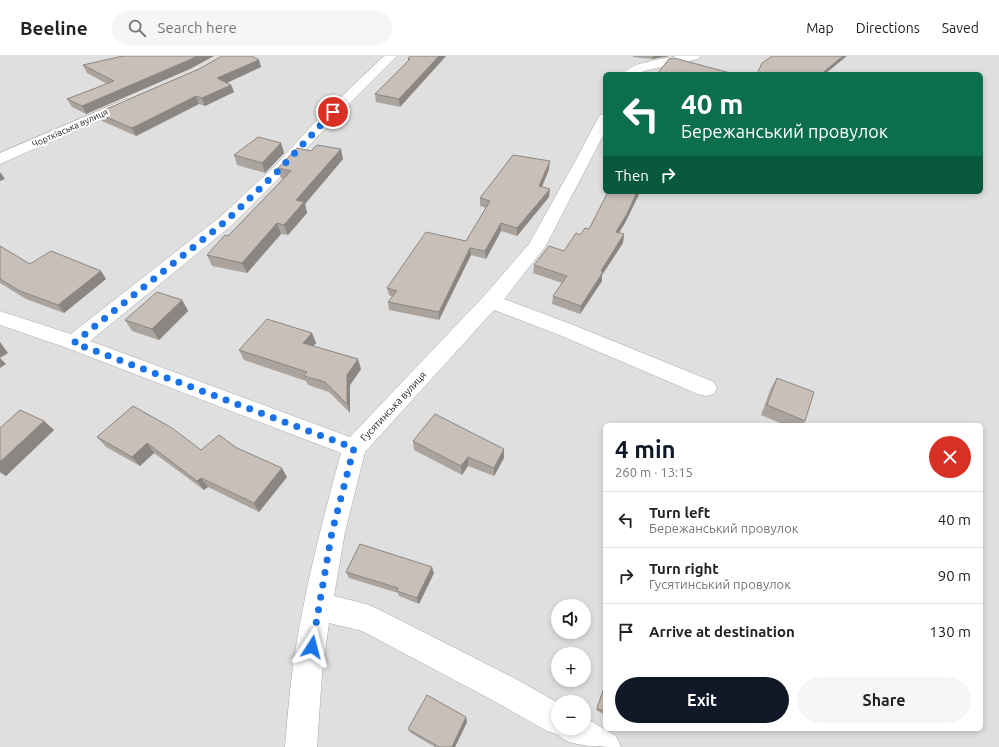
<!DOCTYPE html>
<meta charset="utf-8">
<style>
body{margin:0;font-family:Ubuntu,sans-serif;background:#f6f6f6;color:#202124;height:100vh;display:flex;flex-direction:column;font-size:15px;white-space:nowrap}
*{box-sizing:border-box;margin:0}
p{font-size:13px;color:#757577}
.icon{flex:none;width:22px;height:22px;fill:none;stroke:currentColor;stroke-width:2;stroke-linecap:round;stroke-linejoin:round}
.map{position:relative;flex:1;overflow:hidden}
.sheet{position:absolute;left:603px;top:367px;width:380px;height:308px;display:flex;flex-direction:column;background:#fff;border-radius:6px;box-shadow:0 2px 6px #0003}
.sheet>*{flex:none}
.banner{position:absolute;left:603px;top:16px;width:380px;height:122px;border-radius:6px;box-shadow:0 2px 6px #0003;background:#0b6e4f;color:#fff;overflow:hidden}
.tools{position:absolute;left:551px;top:543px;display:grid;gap:8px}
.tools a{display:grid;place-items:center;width:40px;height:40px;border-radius:50%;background:#fff;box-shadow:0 2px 6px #0003;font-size:20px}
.pin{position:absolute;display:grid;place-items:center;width:34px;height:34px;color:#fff;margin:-17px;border:2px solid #fff;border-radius:50%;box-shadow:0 1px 4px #0007}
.me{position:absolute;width:44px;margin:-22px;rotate:9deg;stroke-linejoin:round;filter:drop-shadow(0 0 3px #0008)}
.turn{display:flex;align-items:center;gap:14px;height:84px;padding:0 12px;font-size:18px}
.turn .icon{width:52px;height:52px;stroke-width:2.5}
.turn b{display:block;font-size:28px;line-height:34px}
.then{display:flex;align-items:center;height:38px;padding:0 12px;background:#0003;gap:8px;font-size:15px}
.round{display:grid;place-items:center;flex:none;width:42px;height:42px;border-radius:21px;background:#f6f6f6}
.head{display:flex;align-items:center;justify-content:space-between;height:68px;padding:0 12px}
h1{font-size:24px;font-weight:700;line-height:30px;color:#111827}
.action{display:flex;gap:8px;margin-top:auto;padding:8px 12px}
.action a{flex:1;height:46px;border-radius:24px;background:#111827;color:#fff;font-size:16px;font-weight:700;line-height:46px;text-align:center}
.action a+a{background:#f6f6f6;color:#202124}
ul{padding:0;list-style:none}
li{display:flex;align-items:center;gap:12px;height:56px;padding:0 12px;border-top:1px solid #e0e0e0}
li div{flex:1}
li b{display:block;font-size:15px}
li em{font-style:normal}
header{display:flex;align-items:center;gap:24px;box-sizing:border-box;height:56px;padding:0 20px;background:#fff;border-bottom:1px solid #e0e0e0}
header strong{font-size:19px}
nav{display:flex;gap:22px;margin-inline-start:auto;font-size:14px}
.search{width:280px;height:36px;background:#f6f6f6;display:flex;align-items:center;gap:10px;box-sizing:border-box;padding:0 14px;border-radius:22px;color:#757577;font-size:15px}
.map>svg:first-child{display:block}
.residential{fill:#e0dfdf;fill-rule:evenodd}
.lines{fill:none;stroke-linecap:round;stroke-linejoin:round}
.minor-casing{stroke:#a9a9a9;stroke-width:1}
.minor{fill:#fff;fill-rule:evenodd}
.wall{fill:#aba49e}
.shaded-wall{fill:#8b8681}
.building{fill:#c7bfb8;stroke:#8b8681}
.route{stroke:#1a73e8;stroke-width:7;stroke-dasharray:0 12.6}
.labels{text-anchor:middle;stroke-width:4;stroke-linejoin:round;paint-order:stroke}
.far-street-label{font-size:9px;fill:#222;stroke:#fff}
.street-label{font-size:10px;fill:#222;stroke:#fff}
</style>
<header>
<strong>Beeline</strong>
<div class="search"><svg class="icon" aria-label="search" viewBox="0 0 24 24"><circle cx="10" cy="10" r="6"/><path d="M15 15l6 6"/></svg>Search here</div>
<nav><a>Map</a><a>Directions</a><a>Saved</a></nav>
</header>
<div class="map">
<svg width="999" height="691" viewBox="0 0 999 691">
<rect width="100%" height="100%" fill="#f2efe9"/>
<path class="residential" d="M0 0H999V691H0ZM605 18H981V136H605ZM605 369H981V673H605ZM558 550H584V576H558ZM558 598H584V624H558ZM558 646H584V672H558Z"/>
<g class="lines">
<defs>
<path id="minor" d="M384 0H397L328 69 283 118 232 169 90 285 350 381 484 240 529 188 577 102 598 62 600 59 605 58V76L545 191 504 243 571 268 714 326 717 332 714 338 706 340 698 338 557 278 494 254 365 396 345 476 334 540 366 548 376 552 516 623 558 647V672H584V661L616 680 621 691C605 691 566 691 559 679L547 675 494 645 362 575 329 567 322 618 317 691H285C287 667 289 642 292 618 302 543 321 470 341 397L67 292 0 269V255L71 278 220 161 273 112 318 63Z
M677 0H700L698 3 644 15 638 18H623C631 6 664 3 677 0Z
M126 43 131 44 133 47 131 50 0 108V97Z"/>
</defs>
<use href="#minor" class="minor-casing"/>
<use href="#minor" class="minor"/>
</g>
<path class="wall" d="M410 0H446L400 51 376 46 375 38 408 5V3Z
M633 0H669L652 3 633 1Z
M259 4 261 11 227 27 231 29 234 36 205 50 199 48 136 80 102 65 97 57 199 13Z
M83 9 192 12 86 58 72 51 67 43 107 28 87 17Z
M281 87 284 97 265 117 237 109 234 99Z
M311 95 343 103 305 148 307 157 288 179 281 178 247 217 212 210 207 199 228 180 283 123 281 122 278 112Z
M549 113 542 131 549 141 517 180 501 175 486 203 471 199 439 264 389 254 388 246 392 241 389 239 387 232 466 185 486 152 480 150V142Z
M606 136H640L625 167 619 177 624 178 623 187 602 219V225L580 258 552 248 553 240 562 227 533 217 534 209 564 195 580 179 589 173 607 138 606 137Z
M0 190 30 208 101 215 106 223 64 257 26 243 0 227Z
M182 244 188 255 159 284 132 275 125 264Z
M312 277 316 287 313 290 361 313 350 329V357L329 336 308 329 306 325 244 304 239 294Z
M777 322 805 365 802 369H785L761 359 771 332Z
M44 365 54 374 6 420 0 417V372Z
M97 381 201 394 237 392 287 421 259 456 208 431 204 434 154 397 140 410 106 391Z
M413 385 504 402 494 420 468 410 462 419 414 394Z
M346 516 434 517 419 548 399 540 398 537 349 522Z
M605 628V659L596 654Z
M466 661 467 666 455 691H435L411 677 408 673Z"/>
<path class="shaded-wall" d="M197 0H214L192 12 86 58 82 50Z
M439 0H446L400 51 399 43Z
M653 0H669L652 3Z
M843 0H847L825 18H821Z
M259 4 261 11 220 30 217 22Z
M231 29 234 36 205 50 202 42Z
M196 40 199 48 136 80 132 72Z
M281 87 284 97 265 117 262 107Z
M341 93 343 103 305 148 307 157 288 179 284 169 296 144Z
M550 105 549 113 539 138V130Z
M0 116 5 123 0 125Z
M550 133 549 141 517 180V172Z
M637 136H640L625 167 614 184 616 176Z
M277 167 281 178 247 217 242 207Z
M501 167V175L486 203 485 195Z
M624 178 623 187 602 219V225L580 258 581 250 601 215Z
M470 192 471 199 439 264V256Z
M101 215 106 223 64 257 58 249Z
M182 244 188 255 159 284 152 273Z
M312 277 316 287 307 297 303 287Z
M0 286 8 297 0 302 6 308 0 312Z
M358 303 361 313 350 329V357L347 348V319Z
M44 365 54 374 6 420 0 415V406Z
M147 387 154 397 140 410 132 401Z
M504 393V402L494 420V412Z
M468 401V410L462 419 461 410Z
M282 412 287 421 259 456 254 447Z
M201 422 208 431 204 434 197 425Z
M432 511 434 517 419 548 417 542Z
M466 661 467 666 455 691H452Z"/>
<path class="building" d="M123 0H197L189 4 82 50 67 43 114 25 83 9Z
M222 0H252L259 4 217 22 231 29 202 42 196 40 132 72 97 57 199 13Z
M410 0H439L399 43 375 38 410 3H408Z
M772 0H843L821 18H817L814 17V18H757L762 7Z
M674 2 734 18H657L669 3Z
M258 81 281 87 262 107 234 99Z
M317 89 341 93 296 144 304 146 284 169 277 167 242 207 207 199 225 179 228 180 291 115 278 112 297 92 311 95Z
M513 99 550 105 539 130 550 133 517 172 501 167 485 195 470 192 439 256 388 246 397 235 387 232 426 176 466 185 490 145 480 142Z
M608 136H637L627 158 616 176 624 178 601 215 603 216 581 250 553 240 567 220 534 209 549 190 564 195 576 177 580 179 585 172 589 173Z
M0 190 30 208 51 195 101 215 58 249 20 235 0 223Z
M157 236 182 244 152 273 125 264Z
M267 263 312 277 303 287 358 303 347 319V348L325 326 304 320 307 316 239 294Z
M777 322 814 336 805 365 767 349Z
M133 350 172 372 201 394 219 379 237 392 282 412 254 447 201 422 197 425 147 387 132 401 97 381Z
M20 354 44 365 0 406V372Z
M435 358 504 393 494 412 468 401 461 410 413 385Z
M360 488 432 511 417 542 397 535 398 532 346 516Z
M605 630V656L597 652Z
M427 639 466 661 452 691H439L408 673Z"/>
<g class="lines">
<path class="route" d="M312 591 332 476 354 392 74 287 226 165 278 115 333 56"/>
</g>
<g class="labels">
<g class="far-street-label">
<text transform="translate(70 72) rotate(-24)" y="3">Чортківська вулиця</text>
</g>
<g class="street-label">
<text transform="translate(393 350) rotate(-47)" y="4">Гусятинська вулиця</text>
</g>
</g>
</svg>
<div class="tools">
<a><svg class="icon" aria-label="sound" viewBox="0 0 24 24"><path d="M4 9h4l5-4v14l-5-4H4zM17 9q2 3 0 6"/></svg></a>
<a>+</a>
<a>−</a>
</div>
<div class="pin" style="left:333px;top:56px;background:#d93025"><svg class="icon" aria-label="arrive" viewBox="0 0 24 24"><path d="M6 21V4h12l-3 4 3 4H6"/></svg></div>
<svg class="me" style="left:312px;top:591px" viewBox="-20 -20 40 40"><path d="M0-17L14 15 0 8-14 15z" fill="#1a73e8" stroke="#fff" stroke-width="4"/></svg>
<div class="banner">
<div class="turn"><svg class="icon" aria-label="left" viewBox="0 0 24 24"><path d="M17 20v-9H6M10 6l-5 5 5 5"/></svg><div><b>40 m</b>Бережанський провулок</div></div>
<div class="then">Then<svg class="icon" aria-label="right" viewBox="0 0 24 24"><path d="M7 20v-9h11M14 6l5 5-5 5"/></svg></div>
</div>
<section class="sheet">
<div class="head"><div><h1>4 min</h1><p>260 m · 13:15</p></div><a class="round" style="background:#d93025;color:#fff"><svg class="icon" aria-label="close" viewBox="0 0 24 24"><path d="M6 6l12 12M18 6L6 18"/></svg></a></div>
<ul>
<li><svg class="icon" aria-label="left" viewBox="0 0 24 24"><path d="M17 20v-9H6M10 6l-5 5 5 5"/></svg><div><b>Turn left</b><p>Бережанський провулок</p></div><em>40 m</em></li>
<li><svg class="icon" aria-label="right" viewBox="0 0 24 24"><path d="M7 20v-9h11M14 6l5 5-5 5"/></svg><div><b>Turn right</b><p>Гусятинський провулок</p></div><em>90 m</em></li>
<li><svg class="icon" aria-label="arrive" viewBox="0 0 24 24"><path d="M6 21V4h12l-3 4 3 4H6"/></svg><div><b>Arrive at destination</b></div><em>130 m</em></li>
</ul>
<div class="action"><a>Exit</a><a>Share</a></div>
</section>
</div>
